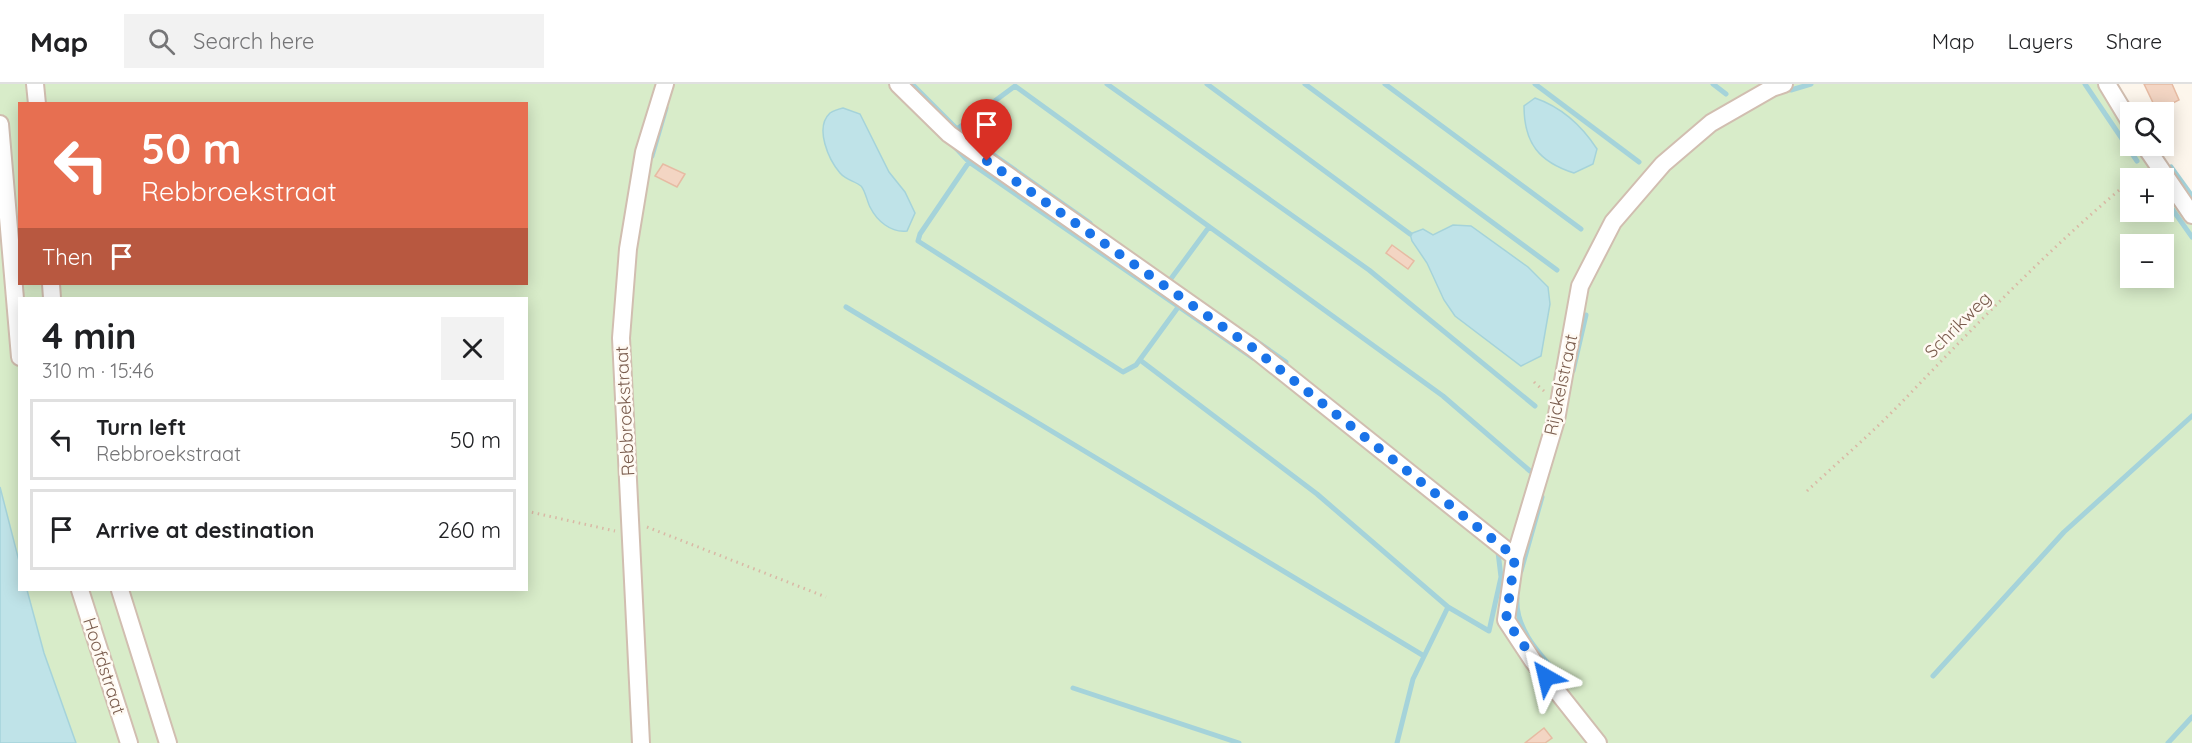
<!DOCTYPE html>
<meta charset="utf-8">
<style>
body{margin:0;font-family:Quicksand,sans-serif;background:#f2f2f2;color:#202124;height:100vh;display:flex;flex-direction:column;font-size:22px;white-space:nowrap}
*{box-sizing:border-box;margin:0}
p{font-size:20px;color:#757577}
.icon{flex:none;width:33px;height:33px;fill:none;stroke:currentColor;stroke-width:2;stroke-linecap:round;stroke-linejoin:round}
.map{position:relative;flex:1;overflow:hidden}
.details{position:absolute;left:18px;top:213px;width:510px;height:294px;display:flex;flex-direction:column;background:#fff;border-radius:0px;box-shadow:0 3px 15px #0003}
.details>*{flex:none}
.banner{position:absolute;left:18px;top:18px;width:510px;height:183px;border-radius:0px;box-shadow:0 3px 15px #0003;background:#e76f51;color:#fff;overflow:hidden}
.tools{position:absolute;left:2120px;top:18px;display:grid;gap:12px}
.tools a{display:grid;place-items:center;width:54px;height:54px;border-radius:0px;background:#fff;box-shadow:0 3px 15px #0003;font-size:30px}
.pin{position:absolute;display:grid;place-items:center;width:51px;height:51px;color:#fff;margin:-62px -26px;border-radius:50% 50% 50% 0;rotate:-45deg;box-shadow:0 0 6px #0007}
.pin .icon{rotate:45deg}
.me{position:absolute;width:66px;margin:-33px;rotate:323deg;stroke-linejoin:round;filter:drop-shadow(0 0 4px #0008)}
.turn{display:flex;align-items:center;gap:21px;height:126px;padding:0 24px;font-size:27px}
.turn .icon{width:78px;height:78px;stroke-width:2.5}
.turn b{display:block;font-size:42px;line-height:51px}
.then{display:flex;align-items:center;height:57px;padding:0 24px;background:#0003;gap:12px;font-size:22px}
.round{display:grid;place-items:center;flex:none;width:63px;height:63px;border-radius:0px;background:#f2f2f2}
.summary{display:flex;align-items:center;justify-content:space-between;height:102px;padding:0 24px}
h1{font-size:36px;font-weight:800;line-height:45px}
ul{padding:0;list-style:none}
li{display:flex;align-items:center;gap:18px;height:81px;margin:0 12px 9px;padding:0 12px;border:3px solid #e0e0e0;border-radius:0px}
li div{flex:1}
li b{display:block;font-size:22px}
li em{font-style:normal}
header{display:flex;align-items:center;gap:36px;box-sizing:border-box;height:84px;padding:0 30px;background:#fff;border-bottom:2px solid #e0e0e0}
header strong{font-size:28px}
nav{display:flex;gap:33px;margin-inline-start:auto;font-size:21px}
.search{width:420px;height:54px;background:#f2f2f2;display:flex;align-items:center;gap:15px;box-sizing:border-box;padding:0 21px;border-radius:0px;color:#757577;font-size:22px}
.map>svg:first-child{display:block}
.green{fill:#d8ecc9;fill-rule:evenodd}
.water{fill:#bfe3e8;stroke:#a5d3da;stroke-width:1.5}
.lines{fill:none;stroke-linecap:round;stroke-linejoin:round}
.stream{stroke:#a5d3da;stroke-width:5}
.building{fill:#f3d5c3;stroke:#e6bba3;stroke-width:1.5}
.street-casing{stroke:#d1beb0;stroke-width:20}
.path{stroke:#d9b8a5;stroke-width:3;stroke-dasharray:1.5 4.5;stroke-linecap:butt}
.street{stroke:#fff;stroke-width:16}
.route{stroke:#1a73e8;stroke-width:10;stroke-dasharray:0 18}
.labels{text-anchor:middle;stroke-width:5;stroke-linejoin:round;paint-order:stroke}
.street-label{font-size:18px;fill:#7a5c4d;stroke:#fffaf3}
</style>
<header>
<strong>Map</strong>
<div class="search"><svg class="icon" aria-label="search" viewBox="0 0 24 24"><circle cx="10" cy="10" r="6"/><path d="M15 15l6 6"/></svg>Search here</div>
<nav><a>Map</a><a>Layers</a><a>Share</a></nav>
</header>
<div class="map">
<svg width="2192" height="659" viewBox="0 0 2192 659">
<rect width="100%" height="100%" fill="#fdf6ec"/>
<path class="green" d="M0 0H2107L2130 38V62H2145L2192 131V659H76L44 569 27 506H526V214H20L19 477 0 403ZM20 20H526V200H20ZM2130 94H2163V128H2130ZM2130 160H2163V194H2130Z"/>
<path class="water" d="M1535 14C1561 23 1582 42 1597 65L1593 80 1574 89C1539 78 1524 59 1524 22Z
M843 24 860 30 889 88 905 108 915 129 907 147C891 149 877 137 870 123 867 117 865 106 861 102 855 97 846 96 840 89 829 76 814 44 830 29 833 27 839 25 843 24Z
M1453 141 1471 142 1528 183 1548 203 1550 220 1541 272 1521 282 1455 232 1444 216 1427 179 1412 157 1410 150 1423 145 1433 151Z
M0 403 19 477 20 506H27L44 569 76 659H0Z"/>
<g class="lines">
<path class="stream" d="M912 0 957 45 1090 139
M1107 0 1369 186 1535 322
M1207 0 1410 150
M1305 0 1557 186
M1385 0 1581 145
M1535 0 1639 78
M1713 0 1726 10
M2085 0 2137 77
M1791 6 1811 0
M957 45 1015 2 1443 312 1530 387
M953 61 969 78
M652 72 666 24
M2171 83 2192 112
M2163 112 2192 153
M1170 196 1209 143
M1179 222 1136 281 1123 288 918 157 920 150 969 78 1253 274
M846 223 1424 572
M1259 259 1286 278
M1140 276 1317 410 1448 523 1489 547 1501 493 1498 468 1496 466
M1573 287 1586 231
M1521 487 1542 413
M1517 514C1515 545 1540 570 1559 592
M1933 592 2064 448 2192 332
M1073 604 1239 659
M1397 659 1413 595 1448 523
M2168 659 2192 633"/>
</g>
<path class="building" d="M2144 0H2172L2179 16 2157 27Z
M663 80 685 90 677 103 655 92Z
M1392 161 1414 177 1408 185 1386 169Z
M1544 644 1552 654 1545 659H1525Z"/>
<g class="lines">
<defs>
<path id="street" d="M35 0 37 20
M898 0 949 50 1253 264 1515 473
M2107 0 2130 38
M0 40 20 273
M2145 62 2192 131
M51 200 52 214
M80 506 129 659
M120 506 168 659
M641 659 621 254 628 165 644 68 665 0
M1598 659 1533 577 1506 536 1515 473 1556 336 1580 202 1613 138 1663 80 1711 39 1772 4 1784 0"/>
</defs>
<use href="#street" class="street-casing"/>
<path class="path" d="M2133 94 2141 87
M1534 298 1544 307
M1807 407C1838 378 1871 350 1900 320 1974 243 2048 165 2130 97
M526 427 615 447
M647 443 826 513"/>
<use href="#street" class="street"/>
</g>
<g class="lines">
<path class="route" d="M987 77 1253 264 1515 473 1506 536 1546 593"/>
</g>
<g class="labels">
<g class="street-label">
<text transform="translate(1958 241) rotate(-45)" y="6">Schrikweg</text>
<text transform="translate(1561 301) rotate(-78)" y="6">Rijckelstraat</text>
<text transform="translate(625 327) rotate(-93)" y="6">Rebbroekstraat</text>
<text transform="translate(104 582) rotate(72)" y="6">Hoofdstraat</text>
</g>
</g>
</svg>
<div class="tools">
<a><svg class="icon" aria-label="search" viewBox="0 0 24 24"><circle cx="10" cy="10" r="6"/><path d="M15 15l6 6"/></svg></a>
<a>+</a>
<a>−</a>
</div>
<div class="pin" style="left:987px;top:77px;background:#d93025"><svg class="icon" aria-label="arrive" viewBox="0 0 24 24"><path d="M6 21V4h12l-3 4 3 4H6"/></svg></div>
<svg class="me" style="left:1546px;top:593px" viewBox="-20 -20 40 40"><path d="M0-17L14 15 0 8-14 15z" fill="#1a73e8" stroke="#fff" stroke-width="4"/></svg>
<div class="banner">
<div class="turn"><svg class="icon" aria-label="left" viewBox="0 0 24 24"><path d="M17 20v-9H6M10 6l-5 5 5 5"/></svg><div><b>50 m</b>Rebbroekstraat</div></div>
<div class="then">Then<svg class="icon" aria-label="arrive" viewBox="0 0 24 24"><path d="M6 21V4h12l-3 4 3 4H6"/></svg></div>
</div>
<section class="details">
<div class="summary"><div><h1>4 min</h1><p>310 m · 15:46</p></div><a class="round"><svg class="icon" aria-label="close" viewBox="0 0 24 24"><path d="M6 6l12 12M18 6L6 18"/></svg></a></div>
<ul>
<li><svg class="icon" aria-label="left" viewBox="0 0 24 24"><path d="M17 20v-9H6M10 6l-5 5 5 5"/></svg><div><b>Turn left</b><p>Rebbroekstraat</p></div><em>50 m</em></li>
<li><svg class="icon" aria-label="arrive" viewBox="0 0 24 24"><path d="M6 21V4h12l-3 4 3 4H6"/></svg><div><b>Arrive at destination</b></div><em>260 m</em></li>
</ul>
</section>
</div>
